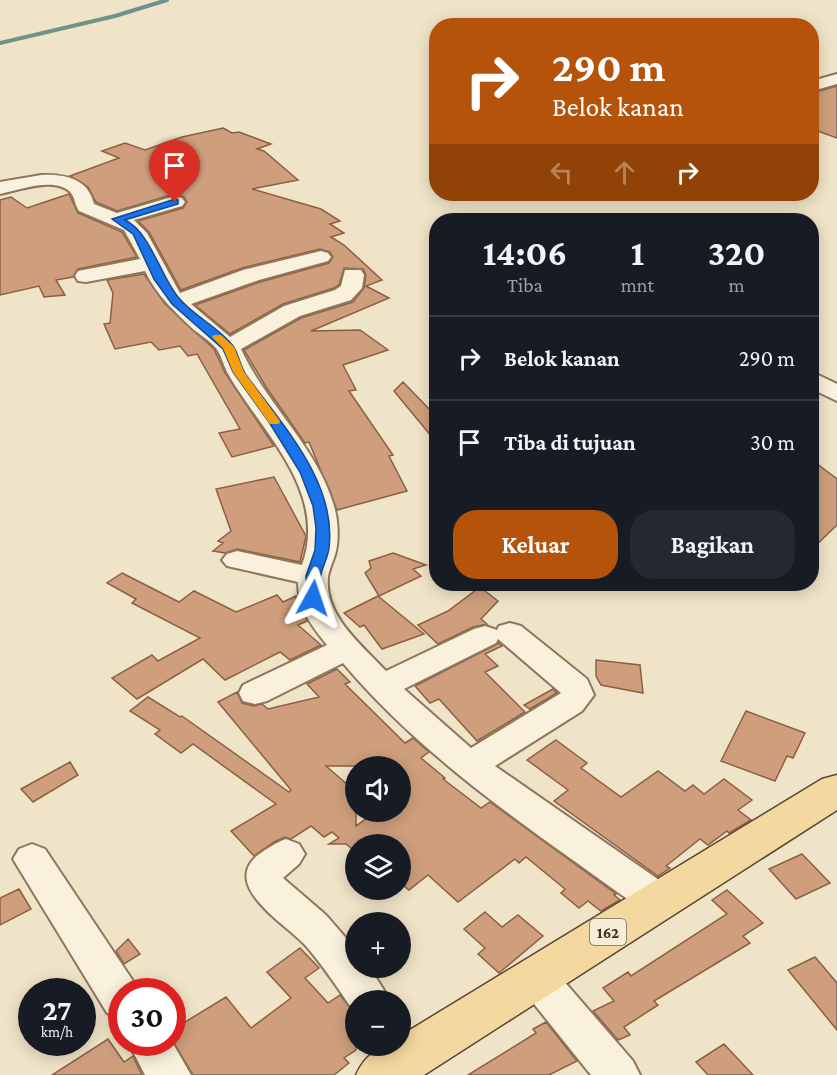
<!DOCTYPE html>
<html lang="id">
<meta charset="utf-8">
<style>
body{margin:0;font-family:"Crimson Pro",serif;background:#242831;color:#f1f3f6;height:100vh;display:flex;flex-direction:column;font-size:22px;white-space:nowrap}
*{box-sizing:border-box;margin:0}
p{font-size:20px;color:#9ea1a6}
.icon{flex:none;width:33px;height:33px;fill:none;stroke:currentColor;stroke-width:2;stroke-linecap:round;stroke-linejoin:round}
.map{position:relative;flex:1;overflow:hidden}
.sheet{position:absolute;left:429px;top:213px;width:390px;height:378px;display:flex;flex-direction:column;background:#171b24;border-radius:24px;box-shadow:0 3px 15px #0003}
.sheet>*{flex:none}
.guide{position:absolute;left:429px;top:18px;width:390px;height:183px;border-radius:24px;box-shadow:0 3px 15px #0003;background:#b45309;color:#fff;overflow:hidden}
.tools{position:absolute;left:345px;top:756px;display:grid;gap:12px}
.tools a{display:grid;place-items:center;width:66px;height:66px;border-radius:50%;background:#171b24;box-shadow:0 3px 15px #0003;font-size:30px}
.speed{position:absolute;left:18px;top:978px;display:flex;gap:12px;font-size:30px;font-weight:700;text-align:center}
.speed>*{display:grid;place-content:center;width:78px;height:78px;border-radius:50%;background:#171b24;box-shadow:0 3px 15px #0003;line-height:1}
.speed small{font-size:15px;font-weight:400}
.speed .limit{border:9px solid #d22;background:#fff;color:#111}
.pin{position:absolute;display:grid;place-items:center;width:51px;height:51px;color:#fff;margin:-62px -26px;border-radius:50% 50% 50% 0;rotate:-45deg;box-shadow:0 0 6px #0007}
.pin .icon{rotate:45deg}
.me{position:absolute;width:66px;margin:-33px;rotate:5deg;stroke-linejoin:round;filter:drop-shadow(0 0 4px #0008)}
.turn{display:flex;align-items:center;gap:21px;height:126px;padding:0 24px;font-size:27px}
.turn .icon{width:78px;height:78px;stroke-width:2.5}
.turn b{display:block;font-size:42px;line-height:51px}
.lanes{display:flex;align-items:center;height:57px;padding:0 24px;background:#0003;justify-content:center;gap:30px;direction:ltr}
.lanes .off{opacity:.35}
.eta{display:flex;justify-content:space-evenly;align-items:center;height:102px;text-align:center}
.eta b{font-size:36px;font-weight:700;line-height:42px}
.cta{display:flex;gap:12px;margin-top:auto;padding:12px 24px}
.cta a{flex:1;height:69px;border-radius:24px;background:#b45309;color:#fff;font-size:24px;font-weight:700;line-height:69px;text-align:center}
.cta a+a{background:#242831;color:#f1f3f6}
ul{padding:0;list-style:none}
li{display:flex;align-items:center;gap:18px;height:84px;padding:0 24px;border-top:2px solid #363941}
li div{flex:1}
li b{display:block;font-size:22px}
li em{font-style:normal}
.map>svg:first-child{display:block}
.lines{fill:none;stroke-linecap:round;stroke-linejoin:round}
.stream{stroke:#6f938a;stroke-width:4}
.building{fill:#cf9f7d;stroke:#8d5f41;stroke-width:1.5;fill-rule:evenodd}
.minor-casing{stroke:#8d765c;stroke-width:4}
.major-casing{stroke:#5b4430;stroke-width:3}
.minor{fill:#faf1dc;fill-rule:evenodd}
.major{fill:#f3d9a0;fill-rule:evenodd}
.route{fill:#1a73e8;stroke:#114b97;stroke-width:1.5}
.slow{fill:#f59e0b}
.labels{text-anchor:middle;stroke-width:4.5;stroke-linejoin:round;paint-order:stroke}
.shield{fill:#f7eed8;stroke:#756857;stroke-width:1.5}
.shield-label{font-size:16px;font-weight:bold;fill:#3d2e20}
</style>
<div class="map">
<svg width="837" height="1075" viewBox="0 0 837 1075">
<rect width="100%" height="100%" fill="#f0e4c8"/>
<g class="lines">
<path class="stream" d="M0 43 115 16 167 0"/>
</g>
<path class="building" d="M837 86V138L812 129V93Z
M223 128 232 133 239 132 271 144 257 149 264 151 298 180 252 189 321 209 340 221 330 224 344 233 331 237 344 245 382 280 366 286 389 298 311 331 360 330 388 350 343 365 356 390 349 391 393 455 389 456 407 491 337 510 309 442 305 443 266 387 244 350 301 318 353 302 364 288 366 275 363 269 344 268 339 285 334 288 283 304 230 334 195 305 260 282 329 263 333 257 330 252 320 249 242 268 181 290 149 232 138 221 183 208 187 202 184 197 174 194 117 211 96 202 88 187 70 176 119 158 102 151 125 143 145 150 182 137Z
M69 194 78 213 122 232 137 257 78 269 73 277 56 280 65 295 44 297 39 286 0 295V200L11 197 27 208Z
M144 274 165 304 214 349 225 373 274 446 232 457 219 433 240 429 197 354 188 356 180 346 159 350 151 342 115 349 104 324 110 323 113 293 107 280Z
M403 382 436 416V442L394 391Z
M812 460 837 479V525L812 549Z
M274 477 306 536 300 562 237 549 225 553 213 551 223 543 218 541 231 531 216 489Z
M393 553 426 565 413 569 421 576 379 596 365 573 371 568 369 561Z
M122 573 179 602 194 591 236 612 277 595 283 602 296 596 307 621 298 625 321 645 290 660 280 652 225 680 203 659 137 699 112 678 152 655 158 661 200 638 132 603 136 599 107 583Z
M480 587 498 601 481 619 487 624 473 627 438 644 418 625 448 611Z
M378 596 424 634 382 649 364 625 360 627 344 613Z
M499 643 502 646 485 654 498 666 485 672 525 712 477 741 439 699 430 703 415 686Z
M596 660 640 665 643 693 601 685 596 676Z
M337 669 350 682 345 684 405 743 413 738 429 752 421 758 445 778 443 779 481 808 490 802 616 894 614 895 620 900 601 911 588 901 579 908 561 893 565 889 526 857 519 863 515 859 458 902 428 875 409 890 400 883V844H356V852L346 844H329L339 838 332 832 324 837 311 826 291 839 285 837 274 842 254 856 231 831 276 804 193 744 181 753 155 734 160 730 130 711 148 697 180 717 182 716 289 792 291 790 218 702 237 692 242 703 254 706 262 704 268 709 319 697 307 684ZM326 766H400V812H375L356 826V792Z
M553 689 557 693 530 709 524 705Z
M746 711 805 733 793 758 787 756 775 781 721 761Z
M556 740 587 763 581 768 621 797 658 771 685 791 693 785 704 794 724 779 752 800 738 810 751 820 729 833 727 831 708 845 700 839 666 866 670 868 658 876 554 801 568 790 527 760Z
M70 762 78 775 33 802 21 789Z
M802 854 830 883 796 899 769 869Z
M19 889 31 909 0 925V898Z
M727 890 763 923 743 936 750 943 654 1001 658 1005 624 1027 630 1035 618 1040 593 1011 614 1001 603 988 628 972 631 976 727 914 712 900Z
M485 912 502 927 518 915 543 936 499 973 478 954 485 948 464 929Z
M128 939 140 954 124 964 116 951Z
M300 948 319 968 305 978 328 1003 340 995 356 1015V1050L344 1058 349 1063 334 1075H193L172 1040V1030L226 997 251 1028 291 998 267 972Z
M815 957 837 983V1030L788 970Z
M546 1022 577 1061 549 1075H468L536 1033 533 1029Z
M108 1039 124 1062 133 1056 142 1075H52Z
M724 1044 753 1075H708L696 1062Z"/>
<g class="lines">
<defs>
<path id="minor" d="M837 74V84L812 91V81Z
M41 175C64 174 88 178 94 204L117 213 175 196 182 198 185 202 182 206 134 220 147 233 180 293 243 270 321 251 328 253 331 257 328 261 259 280 191 304 230 337 284 306 335 290 341 286 345 270H361L364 275 362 288 351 300 300 316 241 349C266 404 317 447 334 506 338 519 339 538 336 551 334 560 329 569 328 577 324 616 362 645 386 671L474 629 485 626 497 630 499 626 510 623 521 626 587 679 594 695 582 711 495 766 672 889 677 900 672 911 658 916 644 911C539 835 427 763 343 663L267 701 255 704 243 701 239 693 243 685 327 645C311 625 298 608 298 582L227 566 222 560 227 554 237 551 302 565C329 490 260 431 227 372 224 366 222 358 218 351 213 343 202 336 194 330 174 311 157 296 145 271L86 282 78 281 75 276 78 271 140 259 124 230 79 211C75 206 75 198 71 193 56 176 19 190 0 194V182ZM498 639 561 693 471 748 404 689 496 643Z
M812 372 837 384V401L812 389Z
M286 839 299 844 305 854 299 864 283 878 326 915 352 945 356 949V968H370L390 1000H356L355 1013C339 990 324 967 306 946 286 924 220 886 258 855 268 848 275 843 286 839Z
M32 844 45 849 137 987 139 992H122V1018L107 1013 13 859 19 849Z
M536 960 550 965 633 1061 640 1075H591L522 989 516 977 522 965Z
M128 1042H172L191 1075H145Z"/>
<path id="major" d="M837 775V810L424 1075H356C365 1055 378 1046 400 1046V1036L822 779Z"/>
</defs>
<use href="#minor" class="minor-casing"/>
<use href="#major" class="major-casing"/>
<use href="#minor" class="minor"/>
<use href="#major" class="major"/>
</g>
<path class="route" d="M175 199 178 200V204L125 220C150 232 160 275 178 297 193 316 219 327 233 346 239 355 240 366 246 375 282 425 337 482 329 548 328 557 323 566 321 574 318 583 322 593 318 601H308L306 576 315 550 316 528 313 506 300 472 269 422 233 372 223 349 172 304 154 279 133 234 112 219Z"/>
<path class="slow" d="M214 335H221L234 347 244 372 280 421 279 424H270L233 372 223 348 212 337Z"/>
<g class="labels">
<rect class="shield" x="590" y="919" width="36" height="26" rx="4.5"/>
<g class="shield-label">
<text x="608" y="938">162</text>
</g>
</g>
</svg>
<div class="tools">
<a><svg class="icon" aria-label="sound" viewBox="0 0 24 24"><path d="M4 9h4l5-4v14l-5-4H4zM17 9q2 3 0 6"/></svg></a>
<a><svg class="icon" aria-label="layers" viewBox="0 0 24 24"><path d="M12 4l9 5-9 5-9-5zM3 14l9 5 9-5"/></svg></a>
<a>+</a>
<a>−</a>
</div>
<div class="speed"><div>27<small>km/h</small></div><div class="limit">30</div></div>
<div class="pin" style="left:175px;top:202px;background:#d93025"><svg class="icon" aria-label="arrive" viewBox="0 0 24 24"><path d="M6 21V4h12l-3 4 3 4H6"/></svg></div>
<svg class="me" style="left:313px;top:598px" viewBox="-20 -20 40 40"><path d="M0-17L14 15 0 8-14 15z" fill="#1a73e8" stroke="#fff" stroke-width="4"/></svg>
<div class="guide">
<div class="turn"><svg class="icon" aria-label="right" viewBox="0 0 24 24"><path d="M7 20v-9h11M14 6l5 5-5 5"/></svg><div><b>290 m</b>Belok kanan</div></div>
<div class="lanes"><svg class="icon off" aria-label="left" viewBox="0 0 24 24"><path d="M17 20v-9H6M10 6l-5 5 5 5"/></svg><svg class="icon off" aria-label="ahead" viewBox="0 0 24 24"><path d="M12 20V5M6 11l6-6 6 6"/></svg><svg class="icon" aria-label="right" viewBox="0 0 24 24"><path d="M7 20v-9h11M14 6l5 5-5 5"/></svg></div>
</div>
<section class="sheet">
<div class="eta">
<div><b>14:06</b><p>Tiba</p></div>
<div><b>1</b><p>mnt</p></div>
<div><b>320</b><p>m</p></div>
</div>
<ul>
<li><svg class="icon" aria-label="right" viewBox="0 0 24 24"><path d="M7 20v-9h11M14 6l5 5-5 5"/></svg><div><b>Belok kanan</b></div><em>290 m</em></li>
<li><svg class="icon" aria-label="arrive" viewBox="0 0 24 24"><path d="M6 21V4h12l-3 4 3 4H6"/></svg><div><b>Tiba di tujuan</b></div><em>30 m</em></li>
</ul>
<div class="cta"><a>Keluar</a><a>Bagikan</a></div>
</section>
</div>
